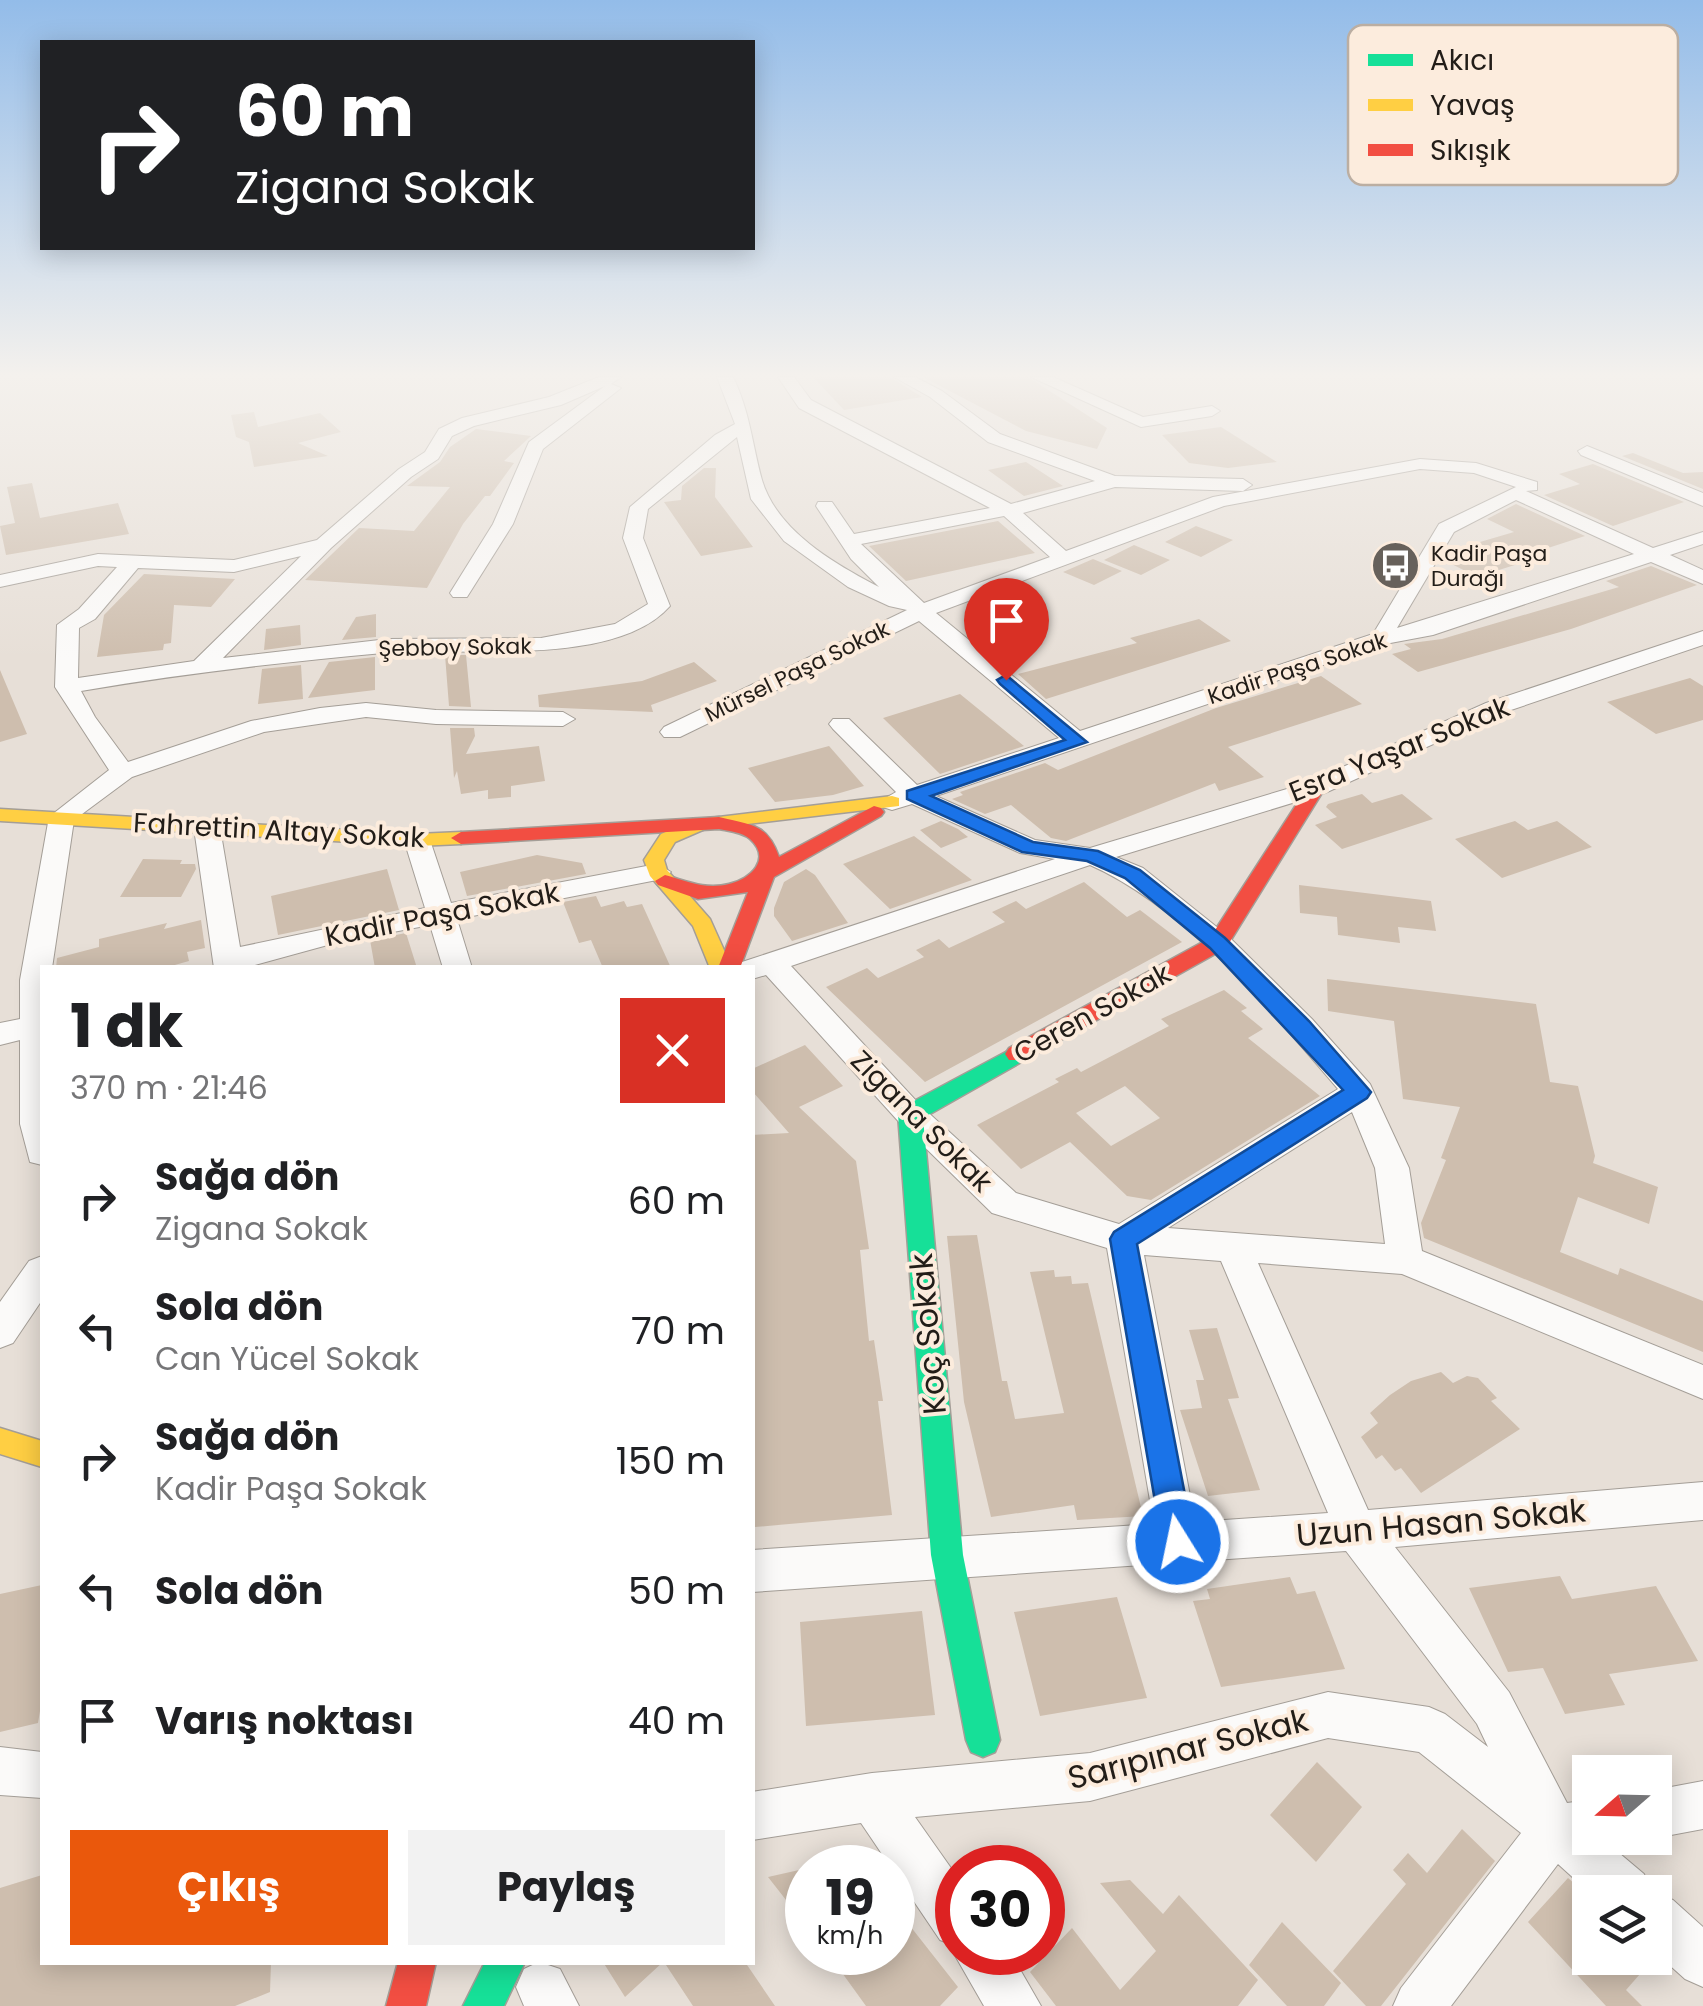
<!DOCTYPE html>
<html lang="tr">
<meta charset="utf-8">
<style>
body{margin:0;font-family:Poppins,sans-serif;background:#f2f2f2;color:#202124;height:100vh;display:flex;flex-direction:column;font-size:38px;white-space:nowrap}
*{box-sizing:border-box;margin:0}
p{font-size:32px;color:#757577}
.icon{flex:none;width:55px;height:55px;fill:none;stroke:currentColor;stroke-width:2;stroke-linecap:round;stroke-linejoin:round}
.map{position:relative;flex:1;overflow:hidden}
.details{position:absolute;left:40px;top:965px;width:715px;height:1000px;display:flex;flex-direction:column;background:#fff;border-radius:0px;box-shadow:0 5px 25px #0003}
.details>*{flex:none}
.top-card{position:absolute;left:40px;top:40px;width:715px;height:210px;border-radius:0px;box-shadow:0 5px 25px #0003;background:#202124;color:#fff;overflow:hidden}
.needle{width:65px;rotate:250deg}
.buttons{position:absolute;left:1572px;top:1755px;display:grid;gap:20px}
.buttons a{display:grid;place-items:center;width:100px;height:100px;border-radius:0px;background:#fff;box-shadow:0 5px 25px #0003;font-size:50px}
.speed{position:absolute;left:785px;top:1845px;display:flex;gap:20px;font-size:50px;font-weight:700;text-align:center}
.speed>*{display:grid;place-content:center;width:130px;height:130px;border-radius:50%;background:#fff;box-shadow:0 5px 25px #0003;line-height:1}
.speed small{font-size:25px;font-weight:400}
.speed .limit{border:15px solid #d22;background:#fff;color:#111}
.pin{position:absolute;display:grid;place-items:center;width:85px;height:85px;color:#fff;margin:-102px -42px;border-radius:50% 50% 50% 0;rotate:-45deg;box-shadow:0 0 10px #0007}
.pin .icon{rotate:45deg}
.me{position:absolute;width:110px;margin:-55px;rotate:350deg;stroke-linejoin:round;filter:drop-shadow(0 0 8px #0008)}
.turn{display:flex;align-items:center;gap:35px;height:210px;padding:0 30px;font-size:45px}
.turn .icon{width:130px;height:130px;stroke-width:2.5}
.turn b{display:block;font-size:70px;line-height:85px}
.round{display:grid;place-items:center;flex:none;width:105px;height:105px;border-radius:0px;background:#f2f2f2}
.head{display:flex;align-items:center;justify-content:space-between;height:170px;padding:0 30px}
h1{font-size:60px;font-weight:700;line-height:75px}
.action{display:flex;gap:20px;margin-top:auto;padding:20px 30px}
.action a{flex:1;height:115px;border-radius:0px;background:#ea580c;color:#fff;font-size:40px;font-weight:700;line-height:115px;text-align:center}
.action a+a{background:#f2f2f2;color:#202124}
ul{padding:0;list-style:none}
li{display:flex;align-items:center;gap:30px;height:130px;padding:0 30px}
li div{flex:1}
li b{display:block;font-size:38px}
li em{font-style:normal}
.map>svg:first-child{display:block}
.building{fill:#cebeae;fill-rule:evenodd}
.lines{fill:none;stroke-linecap:round;stroke-linejoin:round}
.street-casing{stroke:#a49e97;stroke-width:2}
.fast-casing{stroke:#a49e97;stroke-width:3}
.slow-casing{stroke:#a49e97;stroke-width:3}
.jam-casing{stroke:#a49e97;stroke-width:3}
.street{fill:#fbfaf9;fill-rule:evenodd}
.fast{fill:#16e098;fill-rule:evenodd}
.slow{fill:#ffcf43;fill-rule:evenodd}
.jam{fill:#f24e42;fill-rule:evenodd}
.route{fill:#1a73e8;stroke:#114b97;stroke-width:2.5}
.labels{text-anchor:middle;stroke-width:8;stroke-linejoin:round;paint-order:stroke}
.far-poi-label{font-size:22px;fill:#221d18;stroke:#fcecdd;text-anchor:start}
.far-street-label{font-size:22px;fill:#221d18;stroke:#fcecdd}
.street-label{font-size:28px;fill:#221d18;stroke:#fcecdd}
.near-street-label{font-size:32px;fill:#221d18;stroke:#fcecdd}
.key{fill:#fcecdd;stroke:#bbaea2;stroke-width:2.5}
.key-label{font-size:28px;fill:#221d18}
</style>
<div class="map">
<svg width="1703" height="2006" viewBox="0 0 1703 2006">
<rect width="100%" height="100%" fill="#e7dfd7"/>
<path class="building" d="M813 377H890L922 397 844 410Z
M923 377H1028L1107 428 1097 449 1026 431Z
M254 412 258 427 320 413 341 432 298 443 328 456 254 467 249 442 236 437 231 415Z
M1221 427 1277 462 1228 468 1189 463 1162 435Z
M476 429 531 436 504 461 514 463 490 496H485L463 524 427 588 305 580 359 528 414 531 450 487 407 486 440 462 450 447Z
M1633 453 1683 473 1703 472V489L1622 456Z
M1026 462 1063 486 1024 496 988 470Z
M1593 464 1684 502 1613 526 1544 495 1580 484 1559 474Z
M704 468H716L715 497 753 547 701 556 664 502 681 500 682 486Z
M32 483 40 518 118 503 129 534 6 555 0 526 15 523 7 487Z
M1516 504 1585 536 1514 559 1521 563 1477 577 1442 559 1446 552 1514 532 1487 519Z
M998 521 1035 553 906 581 869 546Z
M1196 526 1233 540 1201 557 1165 542Z
M1134 545 1170 560 1141 575 1104 560Z
M1093 559 1122 571 1094 585 1063 572Z
M1651 566 1697 585 1571 629 1418 672 1392 654 1411 649 1404 644 1442 639 1619 587 1606 581Z
M144 574 235 579 211 607 174 605 171 643 164 644 163 650 97 657 104 615Z
M376 614V637L342 640 356 617Z
M1199 619 1231 641 1046 699 1018 674 1137 643 1130 638Z
M300 625 301 645 264 650 266 629Z
M445 655H466L471 707 449 706Z
M375 657V690L308 698 329 662Z
M694 662 717 681 651 705 653 712 539 707 538 695 642 681Z
M301 665 303 699 258 704 262 669Z
M0 670 27 734 0 742Z
M1321 676 1362 704 1228 747 1264 777 1219 791 1215 783 1066 841 1051 838 1011 805 985 814 952 799 963 795 960 792 1045 763 1058 770 1216 708Z
M1690 678 1703 686V720L1656 734 1607 702Z
M960 694 1024 746 940 774 883 718Z
M450 728H474L475 736 466 754 539 746 545 781 511 786V797L488 799V790L461 794 457 771 454 778Z
M829 746 864 786 833 795 775 802 748 768Z
M1362 794 1372 803 1402 794 1433 819 1342 849 1315 825 1337 817 1326 807 1328 804Z
M941 821 958 829 968 837 941 848 920 830Z
M1515 821 1528 830 1557 821 1592 847 1502 878 1455 839Z
M914 836 972 880 890 909 843 864Z
M537 855 582 863 586 874 467 896 460 872Z
M143 859 182 860 180 864H195L196 869 181 897H120Z
M387 869 399 910 278 935 271 896Z
M806 869 815 875 848 923 792 941 774 916V908L784 882Z
M1084 882 1127 917 1140 910 1182 942 925 1082 826 987 867 968 878 978 924 957 916 950 939 939 949 948 1005 922 992 912 1016 901 1026 909Z
M1299 885 1431 901 1436 931 1398 927 1400 943 1338 935 1337 917 1300 913Z
M596 896 601 907 624 901 627 907 642 904 671 968H603L591 940 579 943 563 902Z
M201 920 205 948 187 952 189 961 164 968H56L57 958 99 947V939L167 923 164 929Z
M406 933 417 968H375L370 940Z
M1327 979 1536 1004 1550 1082 1578 1086 1595 1156 1593 1163 1658 1187 1649 1224 1578 1197 1560 1252 1618 1275 1620 1268 1703 1301V1352L1424 1238 1421 1223 1446 1160 1441 1158 1460 1107 1403 1099 1394 1021 1328 1011Z
M1224 990 1247 1008 1241 1011 1263 1029 1248 1038 1320 1096 1151 1200 1127 1196 1070 1142 1021 1169 977 1125 1059 1082 1055 1079 1077 1068 1081 1072 1169 1026 1161 1019ZM1125 1086 1160 1118 1111 1146 1076 1113Z
M805 1045 843 1086 799 1107 856 1161 869 1249 860 1250 869 1341 874 1340 883 1401H878L892 1515 755 1527 752 1135 789 1133 752 1091V1069Z
M977 1235 1002 1381H1007L1015 1419 1064 1413 1030 1272 1054 1270 1055 1277 1071 1276 1072 1284 1088 1283 1143 1516 1077 1520 1074 1505 991 1517 964 1402 947 1236Z
M1217 1328 1239 1398 1228 1399 1260 1490 1208 1496 1180 1410 1202 1408 1196 1380H1204L1189 1330Z
M1441 1372 1453 1383 1467 1376 1478 1378 1497 1398 1491 1401 1520 1429 1421 1493 1401 1468 1395 1471 1382 1455 1376 1459 1361 1437 1378 1423 1370 1413 1390 1395 1411 1381Z
M1560 1576 1572 1599 1656 1586 1698 1661 1609 1674 1625 1705 1565 1714 1543 1668 1508 1672 1469 1588Z
M1290 1577 1297 1594 1315 1591 1345 1669 1221 1687 1193 1601 1210 1599 1207 1589Z
M42 1585V1699L38 1723 0 1732V1594Z
M1117 1597 1147 1698 1040 1716 1014 1612Z
M922 1611 935 1715 806 1726 800 1622Z
M1317 1762 1362 1807 1316 1862 1270 1815Z
M1462 1829 1495 1861 1381 2006H1366L1333 1971 1406 1884 1393 1870 1408 1853 1427 1873Z
M808 1868V1928L768 1877Z
M42 1875V1962H271L270 1992 235 2006H0V1888Z
M1568 1878 1590 1897V1958H1654L1626 1990 1642 2006H1606L1528 1922Z
M1130 1880 1163 1914 1179 1895 1258 1980 1238 2006H1056L1030 1972 1072 1928 1120 1990 1156 1951 1100 1883Z
M892 1903 958 1987 940 2006H866L827 1952H892Z
M1282 1922 1341 1983 1324 2006H1287L1249 1965Z
M603 1962H663L625 1997Z
M664 1962H745L775 2006H693Z"/>
<g class="lines">
<defs>
<path id="street" d="M599 377H621L611 384 621 388 543 449 513 524 467 597H453L450 593 493 524 529 442 605 386 561 405 474 426 452 436 438 459 411 477 331 548 223 658 388 639 541 638 615 624 648 604 623 538 630 507 715 435 735 424 717 377H733C750 412 752 443 762 480 777 531 835 564 879 587L851 559 816 506 818 502H832L854 534 990 508 799 408 778 377H794L811 400 1011 504 1095 481 988 442 930 397 894 377H915L942 391 1000 434 1115 476 1243 479 1252 485 1243 491 1115 487 1023 513 1066 551 1213 497 1420 459 1476 463 1537 482V490L1526 491 1653 548 1703 532V544L1670 555 1703 570V584L1651 562 1433 635 1385 644 936 796 1035 840 1090 848 1307 783 1486 703 1703 631V645L1502 713 1325 793 1116 857 1143 868 1228 936 1312 1019 1370 1084 1409 1168 1422 1251 1703 1365V1399L1402 1274 1258 1263 1368 1510 1703 1482V1520L1395 1547 1509 1692 1567 1803 1590 1800V1838H1609L1606 1842 1644 1874 1651 1892 1590 1893 1558 1864 1451 2006H1393L1401 1988 1521 1833 1419 1752 1328 1738 1090 1801 915 1817 958 1878V1952H1010L1041 2006H984L953 1952 956 1946 940 1940 861 1823 752 1840V1792L872 1773 1090 1753 1328 1692 1429 1707 1445 1714 1488 1747 1477 1724 1346 1551 752 1592V1550L1154 1524 1107 1248 992 1213 899 1122 766 975 752 979V968H738L742 962 1055 859 1020 853 912 804 892 810 883 807 879 802 896 792 833 729 829 724 833 719H849L917 785 1059 738 919 621 680 737H664L660 732 664 727 907 610 889 606 848 587 784 541 751 499 737 437 648 509 643 538 670 606C614 669 460 646 383 653 283 662 181 674 81 691L95 717 128 762 251 721 320 708 366 703 436 710 563 712 575 719 563 726 436 724 366 717 264 732 132 777 74 820 52 968H42V1165L30 1162 20 1124V1040L0 1045V1023L20 1019V980L49 817 109 770 55 687 57 625 79 609 117 567 98 566 0 587V575L98 554 234 560 317 540 399 469 425 452 439 429 462 418 549 397ZM1420 469 1474 473 1516 487 1439 524 1373 634 1080 731 936 613 1224 506ZM1516 500 1634 554 1397 628 1454 532ZM1004 516 1050 557 924 603 861 544ZM301 556 194 661 78 678 79 628 95 619 138 568 234 572ZM1090 865C1185 907 1271 1011 1338 1089L1119 1224 1016 1193 921 1106 791 966ZM1352 1112 1375 1168 1385 1244 1168 1228ZM1144 1255 1221 1261 1328 1513 1195 1522Z
M1031 377H1053L1143 417 1212 406 1220 411 1212 416 1141 427Z
M1587 446 1703 493V506L1581 455 1578 451Z
M207 820 220 828 240 947 425 908 404 840 417 832 430 840 451 903 657 864 671 872 657 880 457 919 472 968H443L430 925 335 943 244 968H214L194 828Z
M42 1256V1300L13 1343 0 1348V1302L29 1261Z
M0 1747 42 1752V1798L0 1795Z
M1703 1781V1829L1655 1838H1654L1655 1790Z
M1655 1893 1673 1900 1703 1927V1987L1685 1979 1655 1952Z
M539 1962 560 1969 579 2006H524L516 1987 524 1969Z"/>
<path id="fast" d="M1017 1046 1025 1048 1029 1054 1025 1060 923 1118 963 1555 1000 1740 995 1752 983 1757 971 1752 966 1740 931 1555 898 1114 901 1108Z
M485 1962H525L504 2006H463Z"/>
<path id="slow" d="M892 796 899 798V806L705 829 675 842 664 860 667 870 710 919 732 968H710L693 926 650 876 644 860 661 834 694 820Z
M0 809 417 834 461 832 471 838 461 844 417 846 0 821Z
M0 1428 42 1441V1467L0 1454Z"/>
<path id="jam" d="M1316 782 1325 788 1226 948 1025 1060H1009L1005 1054 1009 1048 1210 938 1307 788Z
M874 806 881 808 884 812 881 816 774 877 740 968H718L748 892 698 899 658 885 655 881 665 875C687 881 705 890 729 884 751 879 772 859 750 839 742 832 729 831 719 829L461 844 451 838 461 832 719 817C751 825 767 823 779 857Z
M398 1962H436L426 2006H386Z"/>
</defs>
<use href="#street" class="street-casing"/>
<use href="#fast" class="fast-casing"/>
<use href="#slow" class="slow-casing"/>
<use href="#jam" class="jam-casing"/>
<use href="#street" class="street"/>
<use href="#fast" class="fast"/>
<use href="#slow" class="slow"/>
<use href="#jam" class="jam"/>
</g>
<linearGradient id="sky" x2="0" y2="1"><stop stop-color="#93bce9"/><stop offset="0.57" stop-color="#f4f1ed"/><stop offset="1" stop-color="#f4f1ed" stop-opacity="0"/></linearGradient>
<rect width="1703" height="658" fill="url(#sky)"/>
<path class="route" d="M1006 675 1087 742 931 796 1033 842 1098 851 1140 870 1225 938 1309 1021 1371 1092 1367 1098 1137 1244 1194 1542 1189 1553 1178 1558 1166 1553 1162 1542 1110 1239 1114 1232 1343 1090 1210 948 1125 878 1087 861 1022 852 907 799V791L1065 740 1000 684 997 680Z"/>
<defs>
<symbol id="bus-disc" viewBox="-11 -11 22 22"><circle r="9.5" fill="#67615b" stroke="#fcecdd"/><path d="M-5-6H5V4H4V6H2V4H-2V6H-4V4H-5ZM-3.5-4V0h7V-4ZM-3.5 1.2v1.5H-2V1.2ZM2 1.2v1.5H3.5V1.2Z" fill="#fff"/></symbol>
</defs>
<g fill-rule="evenodd">
<use href="#bus-disc" x="1368" y="538" width="55" height="55"/>
</g>
<g class="labels">
<g class="far-poi-label">
<text x="1431" y="561">Kadir Paşa<tspan x="1431" dy="25">Durağı</tspan></text>
</g>
<g class="far-street-label">
<text transform="translate(455 647) rotate(-1)" y="8">Şebboy Sokak</text>
<text transform="translate(1297 668) rotate(-18)" y="8">Kadir Paşa Sokak</text>
<text transform="translate(797 671) rotate(-26)" y="8">Mürsel Paşa Sokak</text>
</g>
<g class="street-label">
<text transform="translate(1399 749) rotate(-22)" y="10">Esra Yaşar Sokak</text>
<text transform="translate(279 830) rotate(3)" y="10">Fahrettin Altay Sokak</text>
<text transform="translate(442 914) rotate(-11)" y="10">Kadir Paşa Sokak</text>
<text transform="translate(1092 1013) rotate(-29)" y="10">Ceren Sokak</text>
<text transform="translate(922 1121) rotate(45)" y="10">Zigana Sokak</text>
</g>
<g class="near-street-label">
<text transform="translate(928 1334) rotate(-95)" y="11">Koç Sokak</text>
<text transform="translate(1441 1523) rotate(-5)" y="11">Uzun Hasan Sokak</text>
<text transform="translate(1188 1749) rotate(-14)" y="11">Sarıpınar Sokak</text>
</g>
</g>
<rect x="1348" y="25" width="330" height="160" rx="15" class="key"/>
<rect x="1368" y="54" width="45" height="12" fill="#16e098"/>
<rect x="1368" y="99" width="45" height="12" fill="#ffcf43"/>
<rect x="1368" y="144" width="45" height="12" fill="#f24e42"/>
<g class="key-label">
<text x="1430" y="70">Akıcı</text>
<text x="1430" y="115">Yavaş</text>
<text x="1430" y="160">Sıkışık</text>
</g>
</svg>
<div class="buttons">
<a><svg class="needle" viewBox="-14 -14 28 28"><path d="M0-13l5 13h-10z" fill="#e53935"/><path d="M0 13l5-13h-10z" fill="#757577"/></svg></a>
<a><svg class="icon" aria-label="layers" viewBox="0 0 24 24"><path d="M12 4l9 5-9 5-9-5zM3 14l9 5 9-5"/></svg></a>
</div>
<div class="speed"><div>19<small>km/h</small></div><div class="limit">30</div></div>
<div class="pin" style="left:1006px;top:680px;background:#d93025"><svg class="icon" aria-label="arrive" viewBox="0 0 24 24"><path d="M6 21V4h12l-3 4 3 4H6"/></svg></div>
<svg class="me" style="left:1178px;top:1542px" viewBox="-20 -20 40 40"><circle r="17" fill="#1a73e8" stroke="#fff" stroke-width="3"/><path d="M0-11L8 9 0 5-8 9z" fill="#fff"/></svg>
<div class="top-card">
<div class="turn"><svg class="icon" aria-label="right" viewBox="0 0 24 24"><path d="M7 20v-9h11M14 6l5 5-5 5"/></svg><div><b>60 m</b>Zigana Sokak</div></div>
</div>
<section class="details">
<div class="head"><div><h1>1 dk</h1><p>370 m · 21:46</p></div><a class="round" style="background:#d93025;color:#fff"><svg class="icon" aria-label="close" viewBox="0 0 24 24"><path d="M6 6l12 12M18 6L6 18"/></svg></a></div>
<ul>
<li><svg class="icon" aria-label="right" viewBox="0 0 24 24"><path d="M7 20v-9h11M14 6l5 5-5 5"/></svg><div><b>Sağa dön</b><p>Zigana Sokak</p></div><em>60 m</em></li>
<li><svg class="icon" aria-label="left" viewBox="0 0 24 24"><path d="M17 20v-9H6M10 6l-5 5 5 5"/></svg><div><b>Sola dön</b><p>Can Yücel Sokak</p></div><em>70 m</em></li>
<li><svg class="icon" aria-label="right" viewBox="0 0 24 24"><path d="M7 20v-9h11M14 6l5 5-5 5"/></svg><div><b>Sağa dön</b><p>Kadir Paşa Sokak</p></div><em>150 m</em></li>
<li><svg class="icon" aria-label="left" viewBox="0 0 24 24"><path d="M17 20v-9H6M10 6l-5 5 5 5"/></svg><div><b>Sola dön</b></div><em>50 m</em></li>
<li><svg class="icon" aria-label="arrive" viewBox="0 0 24 24"><path d="M6 21V4h12l-3 4 3 4H6"/></svg><div><b>Varış noktası</b></div><em>40 m</em></li>
</ul>
<div class="action"><a>Çıkış</a><a>Paylaş</a></div>
</section>
</div>
